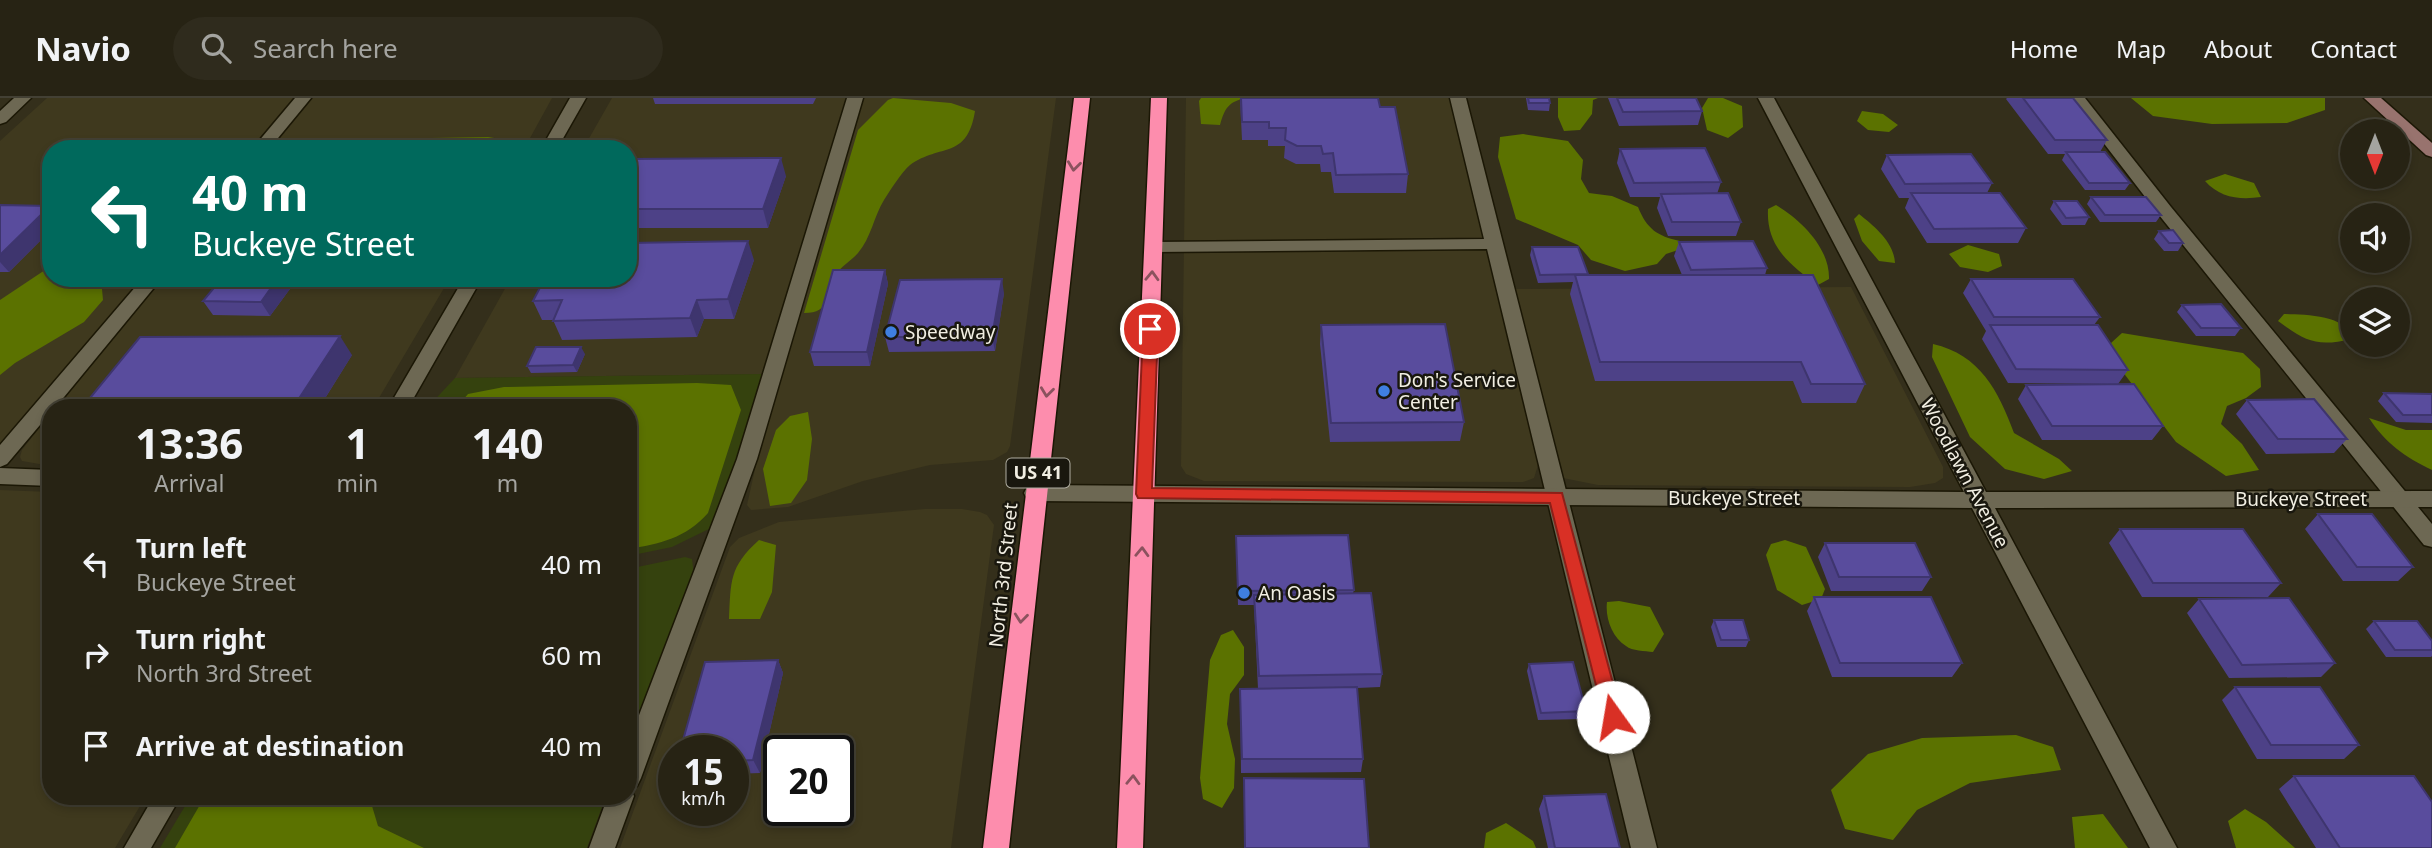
<!DOCTYPE html>
<style>
body{margin:0;font-family:"Noto Sans",sans-serif;background:#2f2b1d;color:#f1f3f6;height:100vh;display:flex;flex-direction:column;font-size:26px;white-space:nowrap}
*{box-sizing:border-box;margin:0}
p{font-size:23px;color:#a4a4a0}
.icon{flex:none;width:38px;height:38px;fill:none;stroke:currentColor;stroke-width:2;stroke-linecap:round;stroke-linejoin:round}
.map{position:relative;flex:1;overflow:hidden}
.side{position:absolute;left:42px;top:301px;width:595px;height:406px;display:flex;flex-direction:column;background:#272314;border-radius:28px;box-shadow:0 4px 10px #0003,0 0 0 2px #434034}
.side>*{flex:none}
.banner{position:absolute;left:42px;top:42px;width:595px;height:147px;border-radius:28px;box-shadow:0 4px 10px #0003,0 0 0 2px #434034;background:#00695c;color:#fff;overflow:hidden}
.needle{width:46px;rotate:180deg}
.tools{position:absolute;left:2340px;top:21px;display:grid;gap:14px}
.tools a{display:grid;place-items:center;width:70px;height:70px;border-radius:50%;background:#272314;box-shadow:0 4px 10px #0003,0 0 0 2px #434034;font-size:35px}
.speed{position:absolute;left:658px;top:637px;display:flex;gap:14px;font-size:35px;font-weight:700;text-align:center}
.speed>*{display:grid;place-content:center;width:91px;height:91px;border-radius:50%;background:#272314;box-shadow:0 4px 10px #0003,0 0 0 2px #434034;line-height:1}
.speed small{font-size:18px;font-weight:400}
.speed .limit{border:4px solid #111;border-radius:10px;background:#fff;color:#111}
.pin{position:absolute;display:grid;place-items:center;width:60px;height:60px;color:#fff;margin:-30px;border:4px solid #fff;border-radius:50%;box-shadow:0 2px 7px #0007}
.me{position:absolute;width:77px;margin:-38px;rotate:347deg;stroke-linejoin:round;filter:drop-shadow(0 0 5px #0008)}
.turn{display:flex;align-items:center;gap:24px;height:147px;padding:0 35px;font-size:32px}
.turn .icon{width:91px;height:91px;stroke-width:2.5}
.turn b{display:block;font-size:49px;line-height:60px}
.eta{display:flex;justify-content:space-evenly;align-items:center;height:119px;text-align:center}
.eta b{font-size:42px;font-weight:700;line-height:49px}
ul{padding:0;list-style:none}
li{display:flex;align-items:center;gap:21px;height:91px;padding:0 35px}
li div{flex:1}
li b{display:block;font-size:26px}
li em{font-style:normal}
header{display:flex;align-items:center;gap:42px;box-sizing:border-box;height:98px;padding:0 35px;background:#272314;border-bottom:2px solid #434034}
header strong{font-size:33px}
nav{display:flex;gap:38px;margin-inline-start:auto;font-size:24px}
.search{width:490px;height:63px;background:#2f2b1d;display:flex;align-items:center;gap:18px;box-sizing:border-box;padding:0 24px;border-radius:38px;color:#a4a4a0;font-size:26px}
.map>svg:first-child{display:block}
.built{fill:#3f391e;fill-rule:evenodd}
.green{fill:#35420e}
.forest{fill:#5b7200}
.lines{fill:none;stroke-linecap:round;stroke-linejoin:round}
.lane-casing{stroke:#1b1705;stroke-width:3}
.street-casing{stroke:#1b1705;stroke-width:3}
.secondary-casing{stroke:#1b1705;stroke-width:3}
.highway-casing{stroke:#1b1705;stroke-width:3}
.lane{fill:#6d6853;fill-rule:evenodd}
.street{fill:#6d6853;fill-rule:evenodd}
.secondary{fill:#98736e;fill-rule:evenodd}
.highway{fill:#fd8dad;fill-rule:evenodd}
.wall{fill:#4d4187}
.shaded-wall{fill:#3e356e}
.building{fill:#594c9d;stroke:#3e356e;stroke-width:2}
.oneway{stroke:#8b525e}
.route{fill:#d93025;stroke:#8d1f18;stroke-width:2}
.shop-dot{fill:#3f7fe0;stroke:#19170e;stroke-width:2.5}
.labels{text-anchor:middle;stroke-width:5;stroke-linejoin:round;paint-order:stroke}
.shield{fill:#19170e;stroke:#b0aea2;stroke-width:2}
.shield-label{font-size:18px;font-weight:bold;fill:#f1eee2}
.poi-label{font-size:19px;fill:#f1eee2;stroke:#19170e;text-anchor:start}
.street-label{font-size:19px;fill:#f1eee2;stroke:#19170e}
</style>
<header>
<strong>Navio</strong>
<div class="search"><svg class="icon" aria-label="search" viewBox="0 0 24 24"><circle cx="10" cy="10" r="6"/><path d="M15 15l6 6"/></svg>Search here</div>
<nav><a>Home</a><a>Map</a><a>About</a><a>Contact</a></nav>
</header>
<div class="map">
<svg width="2432" height="750" viewBox="0 0 2432 750">
<rect width="100%" height="100%" fill="#342f1b"/>
<path class="built" d="M47 0H293L251 51H51V180H143L0 349V43Z
M313 0H552L524 51H271Z
M612 0H849L762 276 455 280 511 180H628V51H583Z
M862 0H1056L1010 348 1007 354 993 362 930 367 863 383 788 409 751 412 747 407 758 358Z
M1186 0H1451L1538 367 1534 380 1523 384 1204 383 1186 376 1181 368Z
M163 180H450L373 310H55Z
M1851 189 1943 369V380L1935 385 1910 389 1598 387 1563 380 1515 191Z
M51 315V368L22 363 20 359 22 352Z
M0 392 51 394V698H146L115 750H0Z
M925 411H962L980 414 987 417 994 427 951 750H620L730 449 739 440 779 424ZM674 653H733V712H674ZM779 653H838V712H779Z"/>
<path class="green" d="M762 276 739 362 713 429 672 449 628 458V310H427L455 280Z
M685 459 692 461 694 477 628 643V471Z
M191 698H606L587 750H160Z"/>
<path class="forest" d="M893 0 951 5 975 13C967 62 941 45 910 67 901 75 891 91 884 102 874 118 871 140 858 155 851 163 841 168 835 178 825 196 832 215 804 215L858 32 888 2Z
M1201 0H1246C1228 4 1225 10 1220 27L1201 26 1199 3Z
M1558 0H1598L1593 2 1592 16 1580 32 1564 33 1558 19Z
M1708 0H1723L1742 8 1743 29 1728 40 1707 32 1702 10Z
M2131 0H2325V12L2287 25 2212 26 2153 18Z
M1862 13 1883 16 1898 27 1889 34 1868 32 1857 23Z
M1523 36 1568 43 1583 62 1581 81 1589 95 1612 98 1638 109C1647 131 1657 138 1680 143L1681 151 1666 156 1657 166 1625 173 1591 162 1578 147 1516 121 1498 59 1500 39Z
M488 39 513 43 511 51H290L317 42Z
M2225 76 2254 85 2261 99C2240 102 2220 100 2205 83Z
M1776 107C1801 122 1830 150 1829 181L1818 187C1790 167 1766 149 1768 111Z
M1859 116C1874 128 1894 144 1895 165L1879 163 1862 143 1854 121Z
M1968 147 1999 156 2002 168 1988 174 1960 169 1949 156Z
M51 168V180H101L103 202 84 224 15 265 0 277V202Z
M2284 216C2305 217 2346 216 2352 241 2317 249 2306 244 2278 223Z
M2122 235 2243 255 2260 271 2261 289 2246 300 2227 308 2221 326 2242 346 2259 372 2226 378 2176 344 2116 265 2111 245Z
M1933 246C1980 257 1998 292 2014 335L2059 361 2072 373 2044 381 2005 371 1970 339 1932 259Z
M697 285 731 287 741 312 708 415C686 440 660 446 628 451V310H456L468 296 504 289Z
M808 314 812 341 807 382 791 405 770 408 763 371 776 332 790 318Z
M2369 320 2406 332H2432V372C2405 359 2385 345 2369 320Z
M759 442 776 447 772 494 760 521H729C731 483 729 469 759 442Z
M1785 442 1806 449 1825 491 1821 501 1802 507 1777 492 1766 457 1771 446Z
M1619 503 1650 509 1664 536 1653 554C1645 553 1632 553 1626 548 1612 539 1605 520 1607 504Z
M1233 532 1244 549V577L1230 596 1227 626 1235 661 1234 690 1222 710 1203 701 1200 680 1210 562 1221 537Z
M2016 637 2053 649 2061 672 1970 685 1917 712 1893 742 1845 731 1831 692 1868 656 1922 640Z
M205 698H369L378 728 424 750H175Z
M2245 711 2266 724 2295 750H2236L2228 723Z
M2103 716 2128 750H2075L2072 719Z
M1506 725 1533 743 1536 750H1484L1486 735Z"/>
<g class="lines">
<defs>
<path id="lane" d="M295 0H311L269 51H252Z
M847 0H863L757 361 641 680 637 688 630 690 634 698 615 750H589L608 698H628V646L737 361Z
M1450 0H1466L1657 750H1631L1487 151 1154 154 1145 149 1154 144 1484 141Z
M2069 0H2085L2171 109 2432 426V449L2424 447 2159 117Z
M143 180H162L55 310H51V314L7 366 0 369V347Z"/>
<path id="street" d="M14 0H31L6 24 0 26V13Z
M570 0H586L557 51H541Z
M1758 0H1774L1986 394 2432 393V409L1995 410 2177 750H2150L1972 410 1035 403 1027 401 1024 395 1027 389 1035 387 1964 394Z
M464 180H482L408 310H388Z
M0 370 51 372V388L0 386Z
M154 698H181L151 750H124Z"/>
<path id="secondary" d="M2364 0H2381L2432 45V59L2426 57Z"/>
<path id="highway" d="M1074 0H1090L1009 750H983Z
M1151 0H1167L1143 750H1117Z"/>
</defs>
<use href="#lane" class="lane-casing"/>
<use href="#street" class="street-casing"/>
<use href="#secondary" class="secondary-casing"/>
<use href="#highway" class="highway-casing"/>
<use href="#lane" class="lane"/>
<use href="#street" class="street"/>
<use href="#secondary" class="secondary"/>
<use href="#highway" class="highway"/>
</g>
<path class="wall" d="M653 0H816L813 6H655Z
M1240 0H1378L1380 9 1408 76 1406 95H1334L1331 74H1321L1320 66H1296L1284 60 1285 48H1268V42H1242Z
M1526 0H1549L1550 5 1549 13 1528 12Z
M1608 0H1696L1702 13 1698 27 1619 28Z
M2007 0H2073L2107 42 2100 54 2130 85 2125 92H2085L2062 62 2065 56H2048L2006 1Z
M1620 51 1721 84 1717 96 1741 124 1736 138H1668L1657 110 1660 99H1630L1617 65Z
M1887 57 1992 85 1987 95 2026 130 2018 145H1927L1905 110 1909 100H1899L1881 71Z
M628 61 786 78 768 130H628Z
M2091 99 2161 117 2156 124H2100L2087 106Z
M2054 103 2089 119 2085 127H2062L2050 111Z
M0 107 50 108 51 109V132L9 174H0Z
M2159 133 2183 145 2178 153H2164L2154 141Z
M1679 144 1767 170 1765 177 1865 286 1856 305H1802L1793 283H1595L1570 196 1573 184 1538 185 1530 157 1532 149 1587 177H1682L1674 158Z
M754 162 734 221H704L697 239 562 242 553 222H542L533 203Z
M885 172 888 186 870 268H814L810 254Z
M298 180 270 218 213 217 203 203Z
M1971 181 2100 219 2094 227 2128 272 2118 286 2163 328 2152 342H2042L2018 301 2026 287 2110 286 2008 285 1982 241 1986 233 1963 195Z
M1004 195 995 253 889 254 885 239Z
M2182 207 2241 230 2235 238H2196L2177 214Z
M1321 227 1464 324 1460 343 1330 344 1320 246Z
M585 256 577 274 531 275 527 268Z
M352 257 319 310H89L85 306Z
M2384 295 2432 296V325L2396 324 2378 303Z
M2247 302 2347 341 2334 355 2266 356 2236 316Z
M2318 416 2413 469 2398 483H2343L2305 431Z
M2120 431 2281 485 2268 499H2142L2109 445Z
M1236 438 1354 492 1353 495 1382 576 1380 589 1357 590 1363 661 1361 674 1241 675 1240 591H1258L1254 507H1238Z
M1825 445 1931 479 1922 493H1831L1818 459Z
M1814 499 1962 565 1952 579H1832L1807 513Z
M2199 501 2335 565 2321 579 2229 580 2187 515Z
M1714 522 1749 542 1746 549H1717L1711 529Z
M2374 523 2432 543V558L2431 559H2386L2366 531Z
M778 562 783 575 760 675 733 676V653Z
M1529 566 1586 613 1584 621 1538 622 1527 573Z
M2235 589 2359 647 2344 661H2257L2222 602Z
M2294 678 2432 750H2316L2279 691Z
M1544 698 1620 750H1548L1539 711Z"/>
<path class="shaded-wall" d="M781 60 786 78 768 130 763 111Z
M50 108 51 132 9 174 0 164V157Z
M748 143 754 162 734 221 728 201Z
M885 172 888 186 870 268 867 254Z
M278 180H298L270 218 261 204Z
M1002 181 1004 195 995 253 992 239Z
M697 202 704 221 697 239 690 220Z
M340 238 352 257 319 310H299L296 305Z
M581 249 585 256 577 274 573 267Z
M778 562 783 575 760 675 753 662Z"/>
<path class="building" d="M1241 0H1378L1380 9H1395L1408 76 1336 77 1333 55 1323 56 1321 48H1297L1285 42 1286 30H1269V24H1242Z
M1528 0H1549L1550 5H1529Z
M1617 0H1696L1702 13 1623 14Z
M2023 0H2073L2107 42H2055Z
M1705 50 1721 84 1634 85 1620 51Z
M2066 54H2105L2130 85H2089Z
M1971 56 1992 85 1905 86 1887 57Z
M781 60 763 111H628V61Z
M1728 95 1741 124H1672L1661 96Z
M1911 95H2000L2026 130 1934 131Z
M2091 99H2146L2161 117H2105Z
M2054 103H2077L2089 119 2066 120Z
M0 107 50 108 0 157Z
M2173 132 2183 145H2169L2159 133Z
M748 143 728 201 697 202 690 220 553 223 562 202 533 203 545 180H628V145Z
M1753 143 1767 170 1691 172 1679 144Z
M1532 149H1578L1588 176 1540 177Z
M833 172H885L867 254H810Z
M1575 177H1813L1865 286H1811L1801 264H1600Z
M222 180H278L261 204 203 203Z
M1002 181 992 239H885L900 182Z
M1971 181H2073L2100 219H1994Z
M2221 206 2241 230H2201L2182 207Z
M1445 226 1464 324 1331 325 1321 227Z
M1990 227H2098L2128 272 2016 271Z
M340 238 296 305 85 306 140 239Z
M536 249H581L573 267 527 268Z
M2134 286 2163 328H2052L2026 287Z
M2384 295 2432 296V317H2403Z
M2314 301 2347 341H2278L2247 302Z
M2318 416H2372L2413 469H2357Z
M2120 431H2243L2281 485H2153Z
M1348 437 1354 492 1238 493 1236 438Z
M1825 445H1915L1931 479H1839Z
M1371 495 1382 576 1259 578 1254 497Z
M1814 499H1931L1962 565H1840Z
M2289 500 2335 565 2242 567 2199 501Z
M1714 522H1743L1749 542H1721Z
M2374 523H2417L2432 543V552H2395Z
M778 562 753 662 733 663V653H680L705 564Z
M1573 564 1586 613 1541 615 1529 566Z
M1357 589 1363 661H1242L1240 591Z
M2235 589H2320L2359 647H2271Z
M2294 678H2414L2432 704V750H2340Z
M1244 680 1364 681 1369 750H1245Z
M1606 696 1620 750H1555L1544 698Z"/>
<defs><path id="oneway-chevron" d="M-2-3.5L2.5 0L-2 3.5" fill="none" stroke-width="1.6" stroke-linecap="round" stroke-linejoin="round" transform="scale(1.75)"/></defs>
<g class="oneway">
<use href="#oneway-chevron" transform="translate(1074 68) rotate(97)"/>
<use href="#oneway-chevron" transform="translate(1152 178) rotate(-88)"/>
<use href="#oneway-chevron" transform="translate(1047 294) rotate(97)"/>
<use href="#oneway-chevron" transform="translate(1142 454) rotate(-88)"/>
<use href="#oneway-chevron" transform="translate(1021 520) rotate(96)"/>
<use href="#oneway-chevron" transform="translate(1133 682) rotate(-88)"/>
</g>
<path class="route" d="M1150 226 1158 231 1152 390 1562 395 1622 619 1620 624 1613 627 1606 624 1604 619 1550 405 1138 400 1136 396 1143 231Z"/>
<g class="shop-dot">
<circle cx="891" cy="234" r="7"/>
<circle cx="1384" cy="293" r="7"/>
<circle cx="1244" cy="495" r="7"/>
</g>
<g class="labels">
<rect class="shield" x="1006.5" y="360.5" width="63" height="29" rx="5"/>
<g class="shield-label">
<text x="1038" y="381">US 41</text>
</g>
<g class="poi-label">
<text x="905" y="241">Speedway</text>
<text x="1398" y="289">Don's Service<tspan x="1398" dy="22">Center</tspan></text>
<text x="1258" y="502">An Oasis</text>
</g>
<g class="street-label">
<text transform="translate(1965 375) rotate(62)" y="7">Woodlawn Avenue</text>
<text x="1734" y="407">Buckeye Street</text>
<text x="2301" y="408">Buckeye Street</text>
<text transform="translate(1003 477) rotate(-84)" y="7">North 3rd Street</text>
</g>
</g>
</svg>
<div class="tools">
<a><svg class="needle" viewBox="-14 -14 28 28"><path d="M0-13l5 13h-10z" fill="#e53935"/><path d="M0 13l5-13h-10z" fill="#a4a4a0"/></svg></a>
<a><svg class="icon" aria-label="sound" viewBox="0 0 24 24"><path d="M4 9h4l5-4v14l-5-4H4zM17 9q2 3 0 6"/></svg></a>
<a><svg class="icon" aria-label="layers" viewBox="0 0 24 24"><path d="M12 4l9 5-9 5-9-5zM3 14l9 5 9-5"/></svg></a>
</div>
<div class="speed"><div>15<small>km/h</small></div><div class="limit">20</div></div>
<div class="pin" style="left:1150px;top:231px;background:#d93025"><svg class="icon" aria-label="arrive" viewBox="0 0 24 24"><path d="M6 21V4h12l-3 4 3 4H6"/></svg></div>
<svg class="me" style="left:1613px;top:619px" viewBox="-20 -20 40 40"><circle r="19" fill="#fff"/><path d="M0-13L10 11 0 6-10 11z" fill="#d93025"/></svg>
<div class="banner">
<div class="turn"><svg class="icon" aria-label="left" viewBox="0 0 24 24"><path d="M17 20v-9H6M10 6l-5 5 5 5"/></svg><div><b>40 m</b>Buckeye Street</div></div>
</div>
<section class="side">
<div class="eta">
<div><b>13:36</b><p>Arrival</p></div>
<div><b>1</b><p>min</p></div>
<div><b>140</b><p>m</p></div>
</div>
<ul>
<li><svg class="icon" aria-label="left" viewBox="0 0 24 24"><path d="M17 20v-9H6M10 6l-5 5 5 5"/></svg><div><b>Turn left</b><p>Buckeye Street</p></div><em>40 m</em></li>
<li><svg class="icon" aria-label="right" viewBox="0 0 24 24"><path d="M7 20v-9h11M14 6l5 5-5 5"/></svg><div><b>Turn right</b><p>North 3rd Street</p></div><em>60 m</em></li>
<li><svg class="icon" aria-label="arrive" viewBox="0 0 24 24"><path d="M6 21V4h12l-3 4 3 4H6"/></svg><div><b>Arrive at destination</b></div><em>40 m</em></li>
</ul>
</section>
</div>
